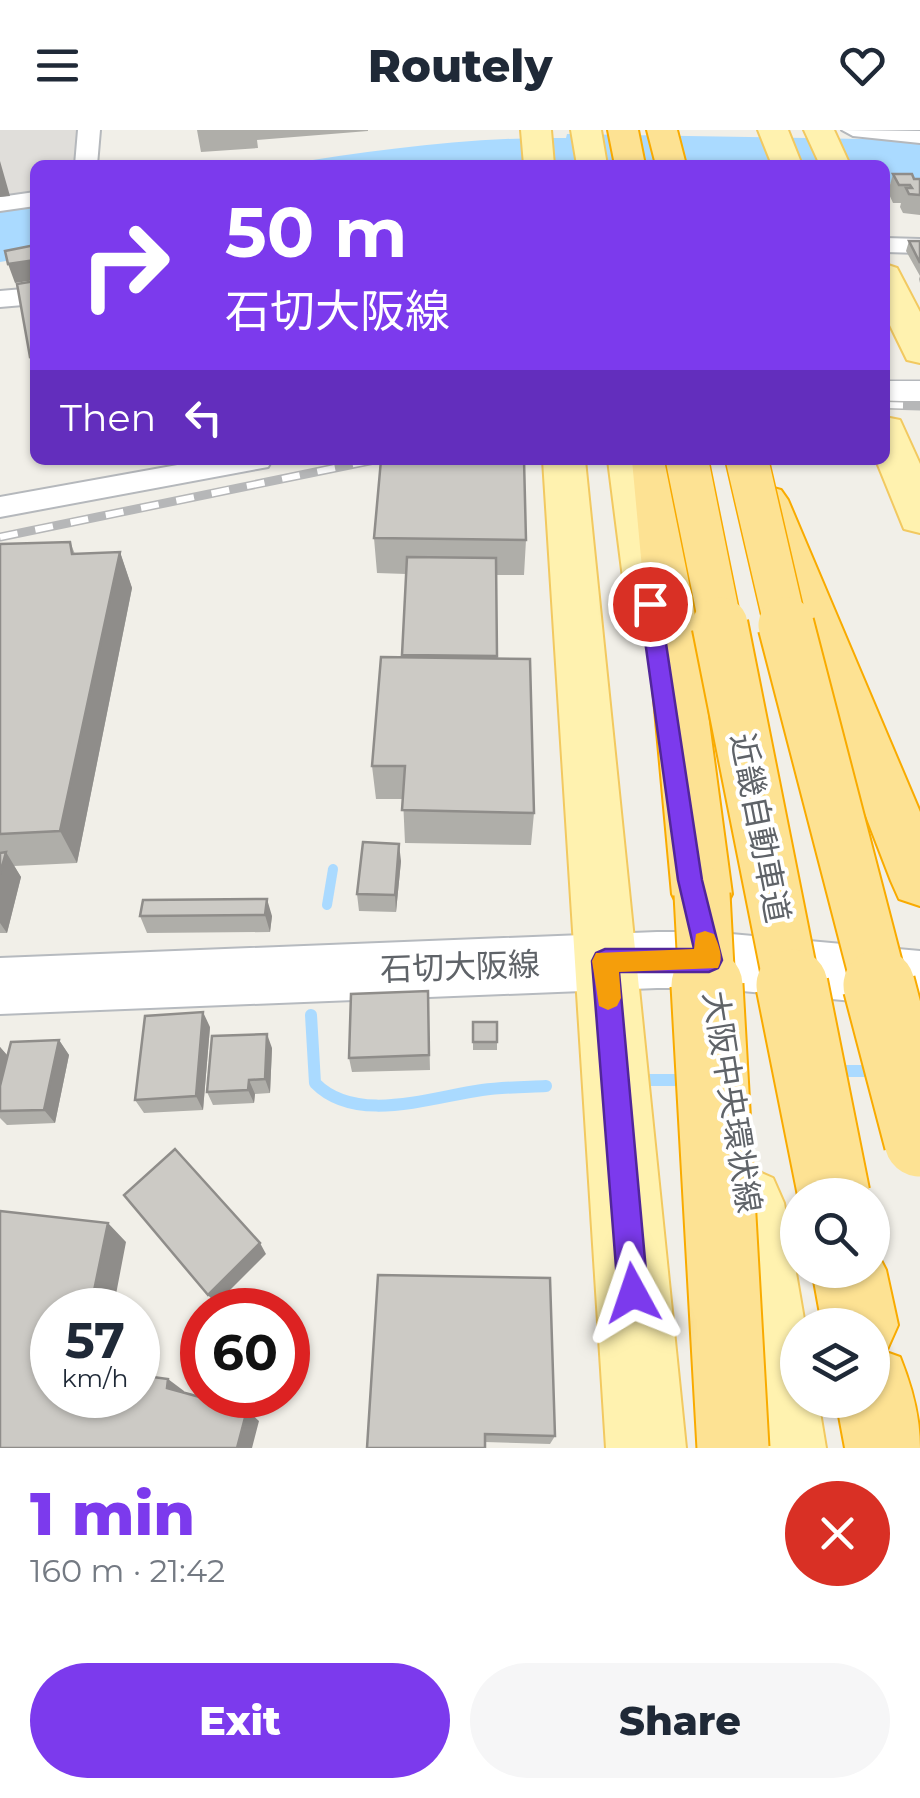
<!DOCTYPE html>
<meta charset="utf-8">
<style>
body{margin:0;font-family:Montserrat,"Noto Sans JP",sans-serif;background:#f6f6f7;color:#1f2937;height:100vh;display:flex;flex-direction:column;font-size:38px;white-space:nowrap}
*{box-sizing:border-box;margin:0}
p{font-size:32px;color:#747a83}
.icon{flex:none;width:55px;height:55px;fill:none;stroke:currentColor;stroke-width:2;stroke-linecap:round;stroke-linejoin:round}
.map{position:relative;height:1318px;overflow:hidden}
.details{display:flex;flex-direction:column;background:#fff;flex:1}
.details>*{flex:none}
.banner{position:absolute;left:30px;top:30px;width:860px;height:305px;border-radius:15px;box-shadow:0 2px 8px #0004;background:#7c3aed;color:#fff;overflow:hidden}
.fabs{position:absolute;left:780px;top:1048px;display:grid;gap:20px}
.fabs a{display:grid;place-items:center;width:110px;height:110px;border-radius:50%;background:#fff;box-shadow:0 2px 8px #0004;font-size:50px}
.speed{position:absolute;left:30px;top:1158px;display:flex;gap:20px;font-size:50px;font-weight:700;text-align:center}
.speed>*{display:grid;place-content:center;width:130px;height:130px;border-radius:50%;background:#fff;box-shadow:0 2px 8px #0004;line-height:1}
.speed small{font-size:25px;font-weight:400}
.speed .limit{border:15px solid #d22;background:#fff;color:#111}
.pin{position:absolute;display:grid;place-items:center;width:85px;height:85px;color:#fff;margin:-42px;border:5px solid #fff;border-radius:50%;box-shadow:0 2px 10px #0007}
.me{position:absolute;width:110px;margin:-55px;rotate:355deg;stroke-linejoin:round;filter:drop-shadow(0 0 8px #0008)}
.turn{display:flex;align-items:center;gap:35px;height:210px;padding:0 30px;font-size:45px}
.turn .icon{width:130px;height:130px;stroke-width:2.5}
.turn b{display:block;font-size:70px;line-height:85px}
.then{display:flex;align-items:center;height:95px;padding:0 30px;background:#0003;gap:20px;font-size:38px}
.round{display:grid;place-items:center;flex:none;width:105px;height:105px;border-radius:52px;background:#f6f6f7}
.headline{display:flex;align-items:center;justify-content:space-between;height:170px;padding:0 30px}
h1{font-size:60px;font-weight:800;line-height:75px;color:#7c3aed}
.primary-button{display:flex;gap:20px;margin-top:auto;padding:20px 30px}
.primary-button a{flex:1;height:115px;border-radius:60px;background:#7c3aed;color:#fff;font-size:40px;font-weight:800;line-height:115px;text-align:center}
.primary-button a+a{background:#f6f6f7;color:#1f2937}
header{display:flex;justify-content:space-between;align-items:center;height:130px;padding:0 30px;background:#fff;font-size:45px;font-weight:800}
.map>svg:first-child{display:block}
.industrial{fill:#e0deda}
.water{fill:#aadaff}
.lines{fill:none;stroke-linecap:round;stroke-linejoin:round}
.stream-far1{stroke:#aadaff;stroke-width:10}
.stream{stroke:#aadaff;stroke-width:12}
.minor-casing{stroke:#b5b8bc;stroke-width:4}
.tertiary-casing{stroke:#b5b8bc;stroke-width:3}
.secondary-casing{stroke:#b6babf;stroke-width:4}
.primary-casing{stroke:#f2c960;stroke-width:4}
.motorway-casing{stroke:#f9ab00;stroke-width:4}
.minor{fill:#fff;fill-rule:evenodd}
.tertiary{fill:#fff;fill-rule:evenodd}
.secondary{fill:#fff;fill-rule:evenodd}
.primary{fill:#fff2af;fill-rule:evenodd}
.motorway{fill:#fde293;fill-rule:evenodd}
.rail-casing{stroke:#b6b7b8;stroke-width:9}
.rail{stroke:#fff;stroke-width:6;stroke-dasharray:18;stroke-linecap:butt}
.motorway-bridge-far2-casing{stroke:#f9ab00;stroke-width:45;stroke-linecap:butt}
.motorway-bridge-far1-casing{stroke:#f9ab00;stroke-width:59;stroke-linecap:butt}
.motorway-bridge-casing{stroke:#f9ab00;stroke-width:75;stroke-linecap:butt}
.motorway-bridge-far2{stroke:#fde293;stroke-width:42}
.motorway-bridge-far1{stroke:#fde293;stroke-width:55}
.motorway-bridge{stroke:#fde293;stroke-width:71}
.wall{fill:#afaea9}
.shaded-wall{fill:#8f8d8a}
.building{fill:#cccac5;stroke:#8f8d8a;stroke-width:2.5}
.route{fill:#7c3aed;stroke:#51269a;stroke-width:2.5}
.slow{fill:#f59e0b}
.labels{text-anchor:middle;stroke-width:8;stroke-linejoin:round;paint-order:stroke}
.street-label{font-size:32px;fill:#5f6368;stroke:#fff}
</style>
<header><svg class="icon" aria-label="menu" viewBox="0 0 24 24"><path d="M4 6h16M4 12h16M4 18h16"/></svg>Routely<svg class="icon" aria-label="heart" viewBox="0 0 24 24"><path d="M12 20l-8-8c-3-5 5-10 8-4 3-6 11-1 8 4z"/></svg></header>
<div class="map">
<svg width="920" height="1318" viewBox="0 0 920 1318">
<rect width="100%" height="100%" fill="#f1efe8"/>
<path class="industrial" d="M0 0H83L80 35H35V64L0 70Z"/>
<path class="water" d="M567 4 920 10V56L885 53V35H280C379 20 466 7 566 8Z
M35 73V126L0 132V79Z"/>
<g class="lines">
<path class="stream-far1" d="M327 775 333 739"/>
<path class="stream" d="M311 885 315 953C356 995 431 967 482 960 504 957 525 957 546 956
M836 941H874
M639 950H677"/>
<defs>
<path id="minor" d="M78 0H100L97 35H75Z
M842 0 920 1V13L853 6Z
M35 62V76L0 81V67Z
M885 108 920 109V123L885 122Z
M35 158V174L0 177V161Z
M205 330H272L268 337 257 339 0 387V367Z"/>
<path id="tertiary" d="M885 251H920V271H885Z"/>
<path id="secondary" d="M657 802H709L920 821V877L709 858H657L0 884V828Z"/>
<path id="primary" d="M521 0H551L554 35H524Z
M571 0H601L607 35H577Z
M758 0H788L802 35H772Z
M804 0H834L850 35H820Z
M885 134 897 138 920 182V233L907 230 885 185Z
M885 287 900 290 920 334V403L904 399 876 330H885Z
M543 330H585L686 1318H606Z
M608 330H650L672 456 665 467 648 472 631 467 624 456Z
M748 1037 773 1048 784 1073 805 1195H798V1270H818L826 1318H746L712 1073 723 1048Z"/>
<path id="motorway" d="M608 0H638L645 35H615Z
M647 0H677L686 35H656Z
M632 330H674L732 764 723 782 702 789 681 782 672 764Z
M766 356 781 360 788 370 920 682V776L899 769 891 751 744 370 751 360Z
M872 1113 886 1140 898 1195 886 1222 900 1227C912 1257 920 1286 920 1318H845L836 1270H872V1195H822L812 1140H872Z"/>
</defs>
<use href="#minor" class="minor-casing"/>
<use href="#tertiary" class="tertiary-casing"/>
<use href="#secondary" class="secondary-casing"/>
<use href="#primary" class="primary-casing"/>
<use href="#motorway" class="motorway-casing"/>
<use href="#minor" class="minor"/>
<use href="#tertiary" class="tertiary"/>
<use href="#secondary" class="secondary"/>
<use href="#primary" class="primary"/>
<use href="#motorway" class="motorway"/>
<defs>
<path id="rail" d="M885 275 920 276
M0 407 374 330"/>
</defs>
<use href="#rail" class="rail-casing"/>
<use href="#rail" class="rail"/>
<defs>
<path id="motorway-bridge-far2" d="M687 330 721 498
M747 330 786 498"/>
<path id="motorway-bridge-far1" d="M720 495 792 857
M786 495 880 857
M702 764 707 857"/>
<path id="motorway-bridge" d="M707 855 733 1318
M792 855 834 1065
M879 855 920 1011"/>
</defs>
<use href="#motorway-bridge-far2" class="motorway-bridge-far2-casing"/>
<use href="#motorway-bridge-far1" class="motorway-bridge-far1-casing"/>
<use href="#motorway-bridge" class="motorway-bridge-casing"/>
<use href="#motorway-bridge-far2" class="motorway-bridge-far2"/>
<use href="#motorway-bridge-far1" class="motorway-bridge-far1"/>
<use href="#motorway-bridge" class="motorway-bridge"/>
</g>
<path class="wall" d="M197 0H368V1L257 10 258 18 201 22Z
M893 44 920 49V85L903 83 900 77 901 73H893L888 62Z
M909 111H920V153L919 149 920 146 906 121Z
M374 408 526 410 524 445H496L497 528 534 683 531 715 405 713 403 669H376L372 636 402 527 406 444 377 443Z
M70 412 75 424 120 422 132 458 77 733 14 736 21 747 7 803H0V414Z
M401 731 396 782 359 781 357 764Z
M143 770 272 786 270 802 147 803 140 786Z
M428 861 430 940 352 942 349 928Z
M473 892H497V920H473Z
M210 897 203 980 144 983 135 970Z
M59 910 69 925 55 993 7 995 0 988V917L7 926Z
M272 918 270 963 255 964 254 973 213 975 207 962Z
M378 1145 555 1306 550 1314 485 1312Z"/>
<path class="shaded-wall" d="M0 31 10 66 0 67Z
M35 130V150L15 153 8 134Z
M35 226V242L30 227Z
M49 330H69L70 331 51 335Z
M120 422 132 458 77 733 60 701Z
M399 714 401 731 396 782 395 765Z
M6 722 21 747 7 803 0 793V744Z
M267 769 272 786 270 802 265 785Z
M203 882 210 897 203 980 196 966Z
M267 904 272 918 270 963 265 949Z
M59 910 69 925 55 993 44 980Z
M0 917 8 926 0 962Z
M249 950 255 964 254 973 248 960Z
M108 1093 126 1112 113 1180H90Z
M260 1113 266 1124 216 1174 208 1165Z
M168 1249 184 1261V1269L167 1258Z
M247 1280 259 1291 252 1318H237Z"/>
<path class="building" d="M893 44H912L914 49H920V65L909 64 906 58H912L910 55H899Z
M909 111H920V133Z
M35 115V130L8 134 5 121Z
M35 151V226L30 227 17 154Z
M381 330H524L526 410 374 408Z
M70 412 72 424 120 422 60 701 0 704V414Z
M407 427 496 428 497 526 402 525Z
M381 527 530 529 534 683 402 680 405 636H372Z
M363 712 399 714 395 765 357 764Z
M6 722 0 744V723Z
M267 769 265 785 140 786 143 770Z
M428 861 429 925 349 928 351 864Z
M203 882 196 966 135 970 145 886Z
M473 892H497V912H473Z
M267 904 265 949 249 950 248 960 207 962 212 906Z
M59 910 44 980 0 981V956L11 912Z
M175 1019 260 1113 208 1165 124 1065Z
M0 1081 108 1093 90 1180H52V1265H138V1245L168 1249 167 1258 247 1280 237 1318H0Z
M378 1145 550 1148 555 1306 485 1304V1318H367Z"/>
<path class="route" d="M650 467 660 474 702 750 722 830 718 838 709 842H619L648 1163 644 1174 633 1179 622 1174 618 1163 592 831 596 823 605 819H694L678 750 640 474Z"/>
<path class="slow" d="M705 801 714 804C719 816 724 827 718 838L619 842 621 868 617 876 608 880 599 876 592 831 596 823 694 819 696 804Z"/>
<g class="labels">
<g class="street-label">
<text transform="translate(760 698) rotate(79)" y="11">近畿自動車道</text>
<text transform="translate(460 837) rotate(-2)" y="11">石切大阪線</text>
<text transform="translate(732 972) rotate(81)" y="11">大阪中央環状線</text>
</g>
</g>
</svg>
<div class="fabs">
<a><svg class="icon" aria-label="search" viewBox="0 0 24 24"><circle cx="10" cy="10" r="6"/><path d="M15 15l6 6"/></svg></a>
<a><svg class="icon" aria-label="layers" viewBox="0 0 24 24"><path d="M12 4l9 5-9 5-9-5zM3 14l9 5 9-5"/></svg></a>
</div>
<div class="speed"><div>57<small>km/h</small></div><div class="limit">60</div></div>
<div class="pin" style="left:650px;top:474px;background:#d93025"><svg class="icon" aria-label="arrive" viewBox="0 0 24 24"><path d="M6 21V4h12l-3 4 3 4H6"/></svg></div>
<svg class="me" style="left:633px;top:1163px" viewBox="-20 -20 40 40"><path d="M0-17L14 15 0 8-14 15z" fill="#7c3aed" stroke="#fff" stroke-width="4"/></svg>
<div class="banner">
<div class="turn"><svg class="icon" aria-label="right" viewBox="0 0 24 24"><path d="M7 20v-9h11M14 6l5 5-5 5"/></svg><div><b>50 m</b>石切大阪線</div></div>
<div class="then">Then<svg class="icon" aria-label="left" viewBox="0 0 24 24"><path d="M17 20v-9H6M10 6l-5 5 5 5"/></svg></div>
</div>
</div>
<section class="details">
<div class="headline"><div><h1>1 min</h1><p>160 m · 21:42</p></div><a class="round" style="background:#d93025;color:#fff"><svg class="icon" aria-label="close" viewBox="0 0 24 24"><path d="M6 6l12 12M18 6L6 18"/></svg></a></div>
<div class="primary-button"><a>Exit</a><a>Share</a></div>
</section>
